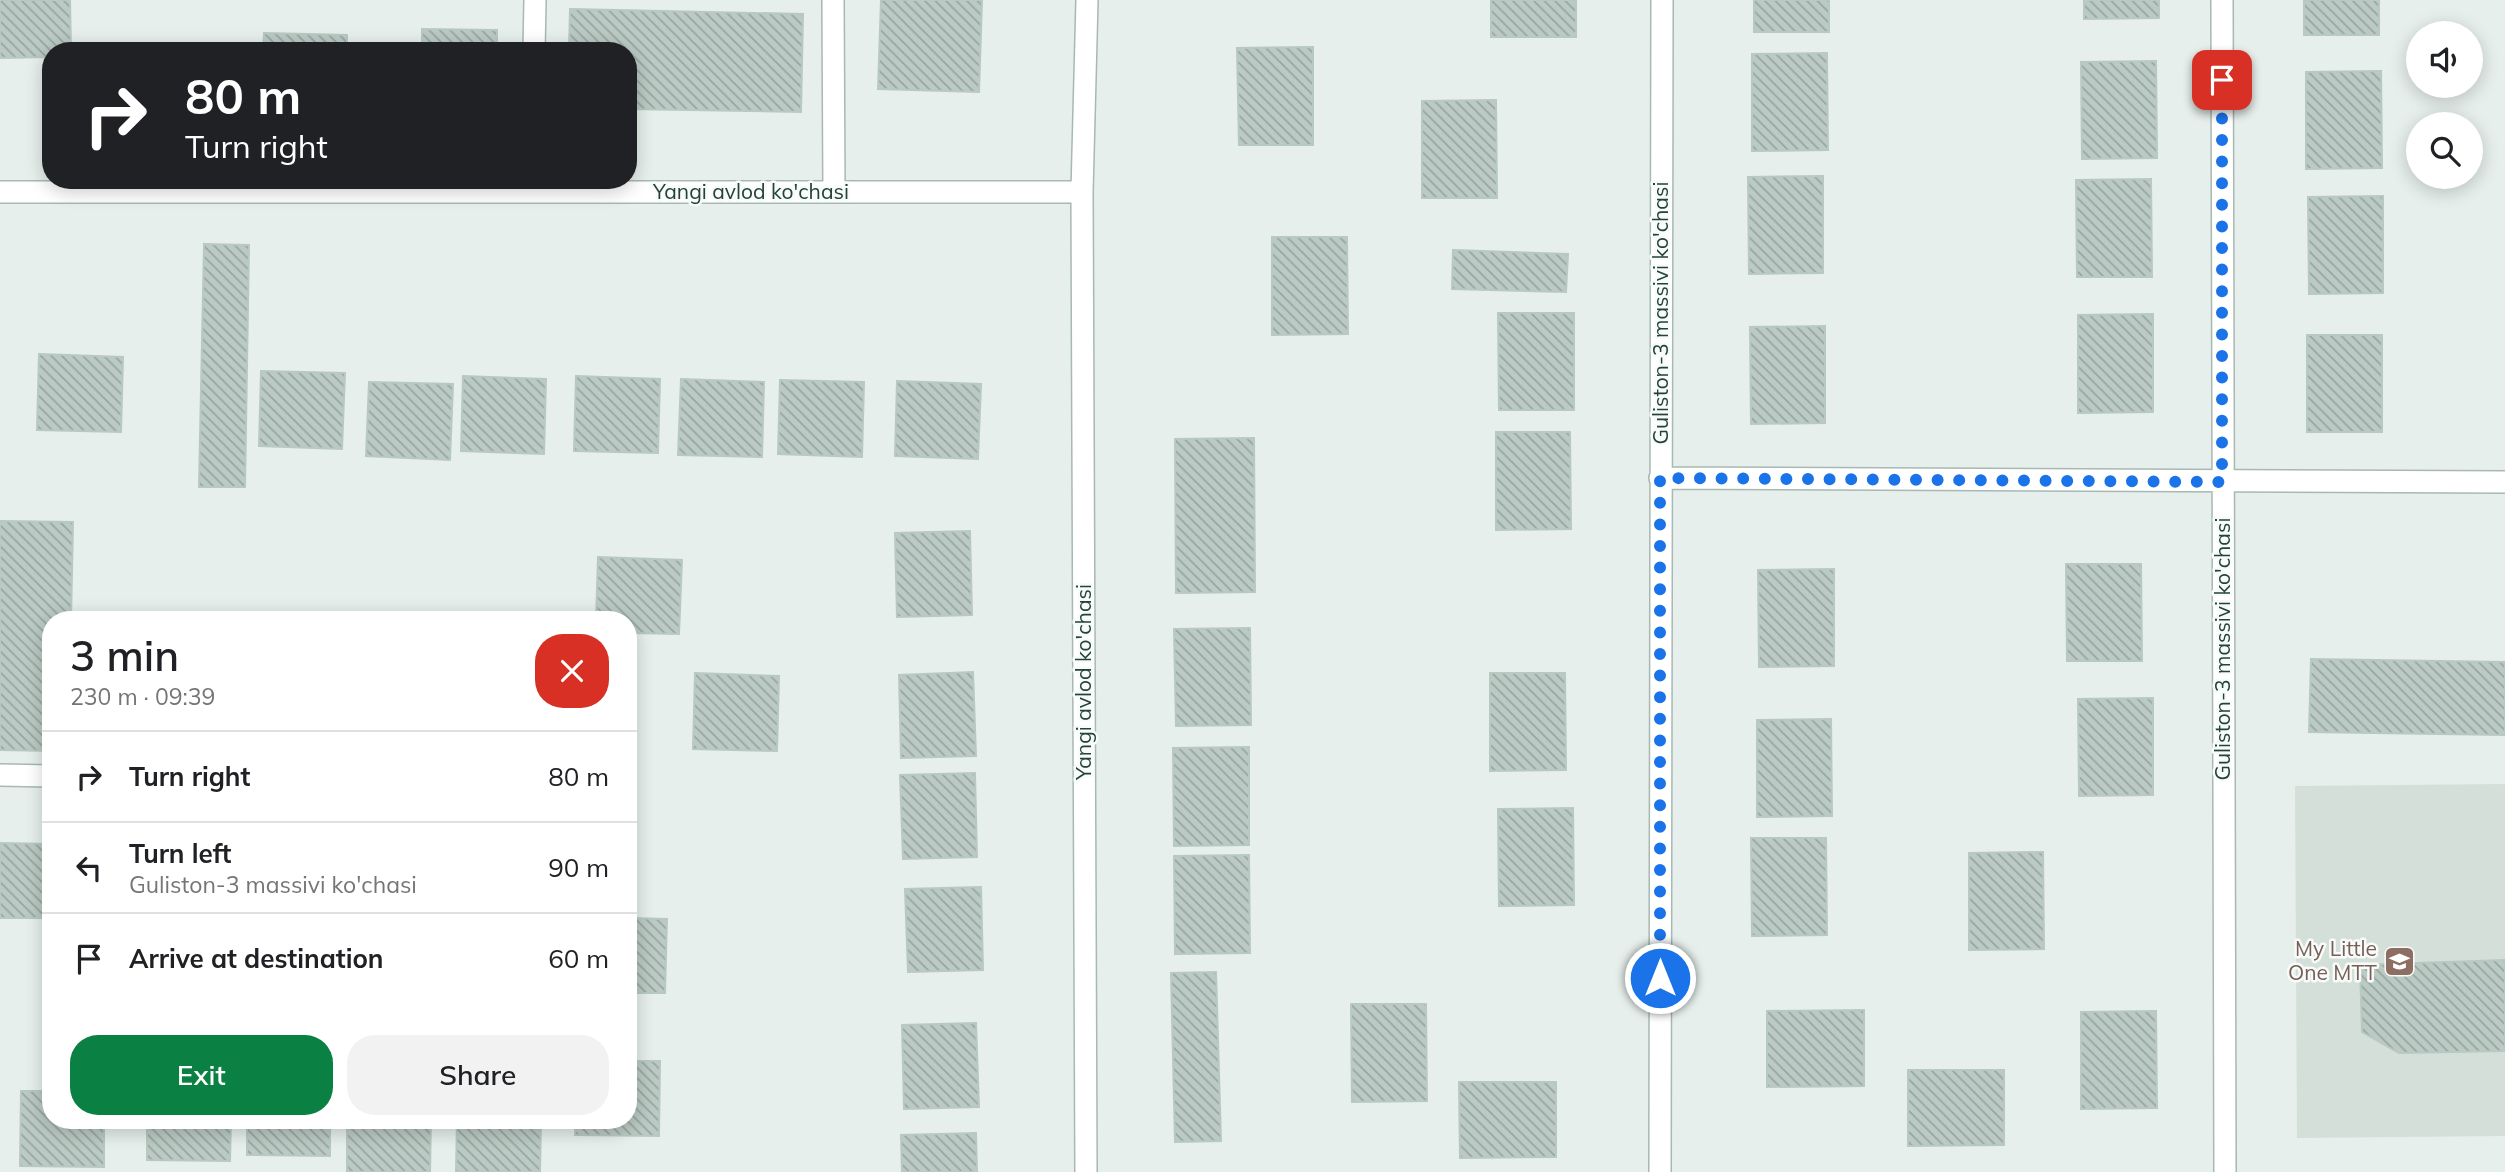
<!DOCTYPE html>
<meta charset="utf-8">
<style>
body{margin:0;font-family:Mulish,sans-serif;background:#f2f2f2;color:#202124;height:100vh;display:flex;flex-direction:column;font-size:26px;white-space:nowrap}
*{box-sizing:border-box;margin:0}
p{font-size:23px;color:#757577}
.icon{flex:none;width:38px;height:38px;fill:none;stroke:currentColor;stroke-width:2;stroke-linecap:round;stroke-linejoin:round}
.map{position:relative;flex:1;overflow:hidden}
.panel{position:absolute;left:42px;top:611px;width:595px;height:518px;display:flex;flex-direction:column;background:#fff;border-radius:28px;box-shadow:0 4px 18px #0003}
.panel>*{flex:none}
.guide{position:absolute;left:42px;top:42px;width:595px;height:147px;border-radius:28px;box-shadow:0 4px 18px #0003;background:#202124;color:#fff;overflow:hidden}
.buttons{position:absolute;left:2406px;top:21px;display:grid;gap:14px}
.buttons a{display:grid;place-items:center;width:77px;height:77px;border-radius:50%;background:#fff;box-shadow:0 4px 18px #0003;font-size:35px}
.pin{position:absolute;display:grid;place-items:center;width:60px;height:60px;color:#fff;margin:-30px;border-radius:14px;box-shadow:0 4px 10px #0006}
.me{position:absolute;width:77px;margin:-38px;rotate:0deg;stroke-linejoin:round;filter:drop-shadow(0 0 5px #0008)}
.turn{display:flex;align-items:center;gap:24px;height:147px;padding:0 28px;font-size:32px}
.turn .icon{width:91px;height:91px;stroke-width:2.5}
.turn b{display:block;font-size:49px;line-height:60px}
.round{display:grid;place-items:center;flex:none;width:74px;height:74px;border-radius:28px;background:#f2f2f2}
.headline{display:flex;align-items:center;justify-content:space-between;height:119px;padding:0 28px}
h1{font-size:42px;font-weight:600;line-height:52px}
.cta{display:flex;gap:14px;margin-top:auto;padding:14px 28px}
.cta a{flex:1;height:80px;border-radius:28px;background:#0b8043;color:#fff;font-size:28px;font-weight:600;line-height:80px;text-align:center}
.cta a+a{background:#f2f2f2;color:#202124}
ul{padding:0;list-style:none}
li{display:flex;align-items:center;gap:21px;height:91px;padding:0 28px;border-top:2px solid #e0e0e0}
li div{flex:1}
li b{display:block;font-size:26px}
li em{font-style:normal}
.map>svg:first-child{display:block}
.built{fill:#d4dfda}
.building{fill:url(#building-back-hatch);stroke:#b8c9c2;stroke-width:2}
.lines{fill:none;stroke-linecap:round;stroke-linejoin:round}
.minor-casing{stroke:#a8b8b2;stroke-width:24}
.minor{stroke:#fff;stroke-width:21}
.route{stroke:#1a73e8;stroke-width:12;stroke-dasharray:0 21.6}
.labels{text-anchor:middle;stroke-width:5;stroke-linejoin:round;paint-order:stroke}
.street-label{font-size:21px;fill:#24423a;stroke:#f7fbf9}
.education-label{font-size:21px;fill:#785e54;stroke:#f7fbf9;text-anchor:end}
</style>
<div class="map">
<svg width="2505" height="1172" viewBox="0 0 2505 1172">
<defs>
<pattern id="building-back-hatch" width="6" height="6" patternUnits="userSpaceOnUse" patternTransform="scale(1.75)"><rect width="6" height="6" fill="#bbcac4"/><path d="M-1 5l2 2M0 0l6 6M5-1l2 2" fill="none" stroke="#98a6a0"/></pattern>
</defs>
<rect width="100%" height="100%" fill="#e6efeb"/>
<path class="built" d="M2505 784V1136L2297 1138 2295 786Z"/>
<path class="building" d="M0 0H70L71 51H51V57L0 58Z
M881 0H982L979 92 878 89Z
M1491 0H1576V37H1491Z
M1754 0H1829V32H1754Z
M2084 0H2159V18L2084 19Z
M2304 0H2379V35H2304Z
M570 9 803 14 801 112 628 109V51H569Z
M422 29 497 30V51H422Z
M264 33 347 35V51H263Z
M1313 47V145H1239L1237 48Z
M1827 53 1828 150 1752 151V54Z
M2156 61 2157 158 2082 159 2081 62Z
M2381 71 2382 168 2306 169V72Z
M1496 100 1497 198H1422V101Z
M1823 176V273L1749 274 1748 177Z
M2151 179 2152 277H2077L2076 180Z
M2383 196V293L2309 294 2308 197Z
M1272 237H1347L1348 334 1272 335Z
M204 244 249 245 245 487H199Z
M1453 250 1568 254 1566 292 1452 289Z
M1498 313H1574V410H1499Z
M2153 314V412L2078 413V315Z
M1825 326V423L1751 424 1750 327Z
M2307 335H2382V432H2307Z
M39 354 123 357 121 432 37 430Z
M261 371 345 373 342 449 259 446Z
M463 376 546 379 544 454 461 451Z
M576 376 660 379 658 453 574 451Z
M681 379 764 382 762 457 678 455Z
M780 380 864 382 862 457 778 454Z
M897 381 981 384 978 459 895 456Z
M369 382 453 384 450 460 366 456Z
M1496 432H1570L1571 529 1496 530Z
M1254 438 1255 592 1176 593 1175 439Z
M0 521 73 522 71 620H51V751L0 750Z
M970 531 972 615 897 617 895 533Z
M598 557 682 560 679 634 628 633V620H596Z
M2066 564H2141L2142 661H2067Z
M1834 569V666L1759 667 1758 570Z
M1250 628 1251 725 1176 726 1174 629Z
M2311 659 2505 662V735L2309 732Z
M973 672 976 756 901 758 899 675Z
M695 673 779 676 777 751 693 749Z
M1490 673H1565L1566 770 1490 771Z
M2153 698V795L2079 796 2078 699Z
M1831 719 1832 816 1757 817V720Z
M1249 747V845L1174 846 1173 748Z
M975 773 977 857 903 859 900 775Z
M1573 808 1574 905 1499 906 1498 809Z
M1751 838H1826L1827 935 1752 936Z
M0 843 51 844V918H0Z
M2043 852 2044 949 1969 950V853Z
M1249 855 1250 953 1175 954 1174 856Z
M981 887 983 970 908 972 905 889Z
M628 918 667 919 665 993H628Z
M2505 960V1051L2399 1053 2362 1032 2360 965Z
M1216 972 1221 1141 1175 1142 1171 973Z
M1351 1004H1426L1427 1101 1352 1102Z
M1864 1010V1086L1767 1087V1011Z
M2156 1011 2157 1108 2081 1109V1012Z
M976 1023 979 1107 904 1109 902 1025Z
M628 1061H660L659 1136 575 1135 576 1120H628Z
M1908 1070H2004V1145L1908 1146Z
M1459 1082H1556V1157L1460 1158Z
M21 1091H51V1120H104V1167L20 1166Z
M147 1120H231L230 1161 147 1160Z
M247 1120H330V1156L247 1155Z
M347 1120H431L430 1172H347Z
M457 1120H541L540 1172H456Z
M976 1133 977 1172H902L901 1135Z"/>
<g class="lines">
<defs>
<path id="minor" d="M833 0 834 192
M2222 0 2225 1172
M534 51 535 0
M0 192H1082
M1660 478 2505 482
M0 775 51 776
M1086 1172 1082 192 1087 0
M1660 1172 1662 0"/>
</defs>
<use href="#minor" class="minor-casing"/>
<use href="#minor" class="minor"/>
</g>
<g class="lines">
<path class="route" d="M1660 978V478L2222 482V80"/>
</g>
<defs>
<symbol id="school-square" viewBox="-11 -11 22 22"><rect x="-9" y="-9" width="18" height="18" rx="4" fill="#8d6e63" stroke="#f7fbf9"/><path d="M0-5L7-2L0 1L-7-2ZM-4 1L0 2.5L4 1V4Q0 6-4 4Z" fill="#fff"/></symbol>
</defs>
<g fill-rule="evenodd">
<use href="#school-square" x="2382" y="944" width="35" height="35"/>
</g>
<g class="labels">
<g class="street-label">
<text x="751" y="199">Yangi avlod ko'chasi</text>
<text transform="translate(1661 313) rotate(-90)" y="7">Guliston-3 massivi ko'chasi</text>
<text transform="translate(2223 649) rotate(-90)" y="7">Guliston-3 massivi ko'chasi</text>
<text transform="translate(1084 682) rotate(-90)" y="7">Yangi avlod ko'chasi</text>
</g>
<g class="education-label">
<text x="2377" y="956">My Little<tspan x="2377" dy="24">One MTT</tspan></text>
</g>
</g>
</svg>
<div class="buttons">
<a><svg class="icon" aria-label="sound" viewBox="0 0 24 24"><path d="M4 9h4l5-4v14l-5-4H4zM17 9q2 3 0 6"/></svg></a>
<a><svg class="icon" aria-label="search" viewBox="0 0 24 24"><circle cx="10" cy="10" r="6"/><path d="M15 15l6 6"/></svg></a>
</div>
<div class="pin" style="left:2222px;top:80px;background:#d93025"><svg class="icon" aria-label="arrive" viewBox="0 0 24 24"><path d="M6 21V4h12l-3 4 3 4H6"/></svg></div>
<svg class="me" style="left:1660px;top:978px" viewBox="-20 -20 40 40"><circle r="17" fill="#1a73e8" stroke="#fff" stroke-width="3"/><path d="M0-11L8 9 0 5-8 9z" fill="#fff"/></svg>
<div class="guide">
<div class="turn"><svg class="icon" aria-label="right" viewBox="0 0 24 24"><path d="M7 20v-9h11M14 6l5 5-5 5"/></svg><div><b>80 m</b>Turn right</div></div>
</div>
<section class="panel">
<div class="headline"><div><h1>3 min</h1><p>230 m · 09:39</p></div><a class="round" style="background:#d93025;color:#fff"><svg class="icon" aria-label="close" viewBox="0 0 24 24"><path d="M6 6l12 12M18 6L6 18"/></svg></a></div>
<ul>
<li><svg class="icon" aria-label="right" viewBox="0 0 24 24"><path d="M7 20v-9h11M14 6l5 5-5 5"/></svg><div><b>Turn right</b></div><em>80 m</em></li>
<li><svg class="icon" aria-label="left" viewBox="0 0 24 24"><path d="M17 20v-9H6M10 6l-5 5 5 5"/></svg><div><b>Turn left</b><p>Guliston-3 massivi ko'chasi</p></div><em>90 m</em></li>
<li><svg class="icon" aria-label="arrive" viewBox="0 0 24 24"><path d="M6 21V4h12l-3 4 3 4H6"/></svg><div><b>Arrive at destination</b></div><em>60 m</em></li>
</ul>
<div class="cta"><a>Exit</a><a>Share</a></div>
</section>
</div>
